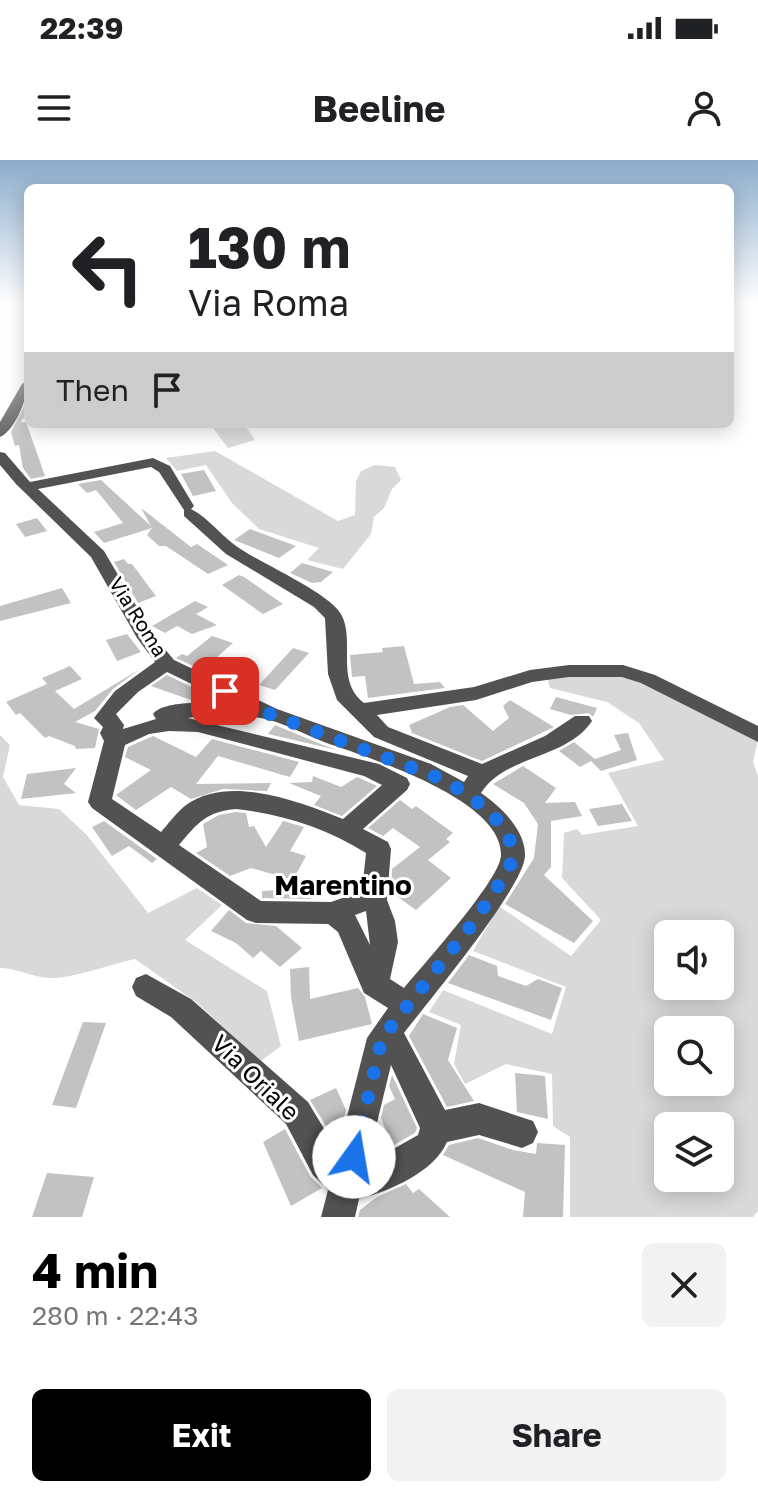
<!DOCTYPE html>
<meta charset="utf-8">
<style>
body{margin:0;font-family:"Golos Text",sans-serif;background:#f2f2f2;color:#202124;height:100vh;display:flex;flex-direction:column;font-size:30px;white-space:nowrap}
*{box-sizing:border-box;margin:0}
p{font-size:26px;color:#757577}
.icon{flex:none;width:44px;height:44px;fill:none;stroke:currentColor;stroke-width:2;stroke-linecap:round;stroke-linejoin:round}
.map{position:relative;height:1057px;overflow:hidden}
.details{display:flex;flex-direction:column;background:#fff;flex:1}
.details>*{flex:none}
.banner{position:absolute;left:24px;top:24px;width:710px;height:244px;border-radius:12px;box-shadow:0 4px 20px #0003;background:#fff;color:#202124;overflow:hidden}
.tools{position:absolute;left:654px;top:760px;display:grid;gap:16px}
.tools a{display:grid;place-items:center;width:80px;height:80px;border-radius:12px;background:#fff;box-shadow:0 4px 20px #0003;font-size:40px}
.pin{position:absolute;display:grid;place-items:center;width:68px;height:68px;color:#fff;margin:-34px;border-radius:16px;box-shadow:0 4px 12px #0006}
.me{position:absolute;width:88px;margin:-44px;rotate:13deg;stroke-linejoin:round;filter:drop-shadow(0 0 6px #0008)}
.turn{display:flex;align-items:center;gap:28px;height:168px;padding:0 32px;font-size:36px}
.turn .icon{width:104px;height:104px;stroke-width:2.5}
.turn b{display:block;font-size:56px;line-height:68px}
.then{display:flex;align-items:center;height:76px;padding:0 32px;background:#0003;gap:16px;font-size:30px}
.round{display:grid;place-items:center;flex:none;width:84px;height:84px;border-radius:12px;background:#f2f2f2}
.headline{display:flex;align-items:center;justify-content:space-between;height:136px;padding:0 32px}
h1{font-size:48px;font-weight:700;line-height:60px;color:#000}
.primary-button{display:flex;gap:16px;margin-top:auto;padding:16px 32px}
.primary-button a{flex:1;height:92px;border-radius:12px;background:#000;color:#fff;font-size:32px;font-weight:700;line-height:92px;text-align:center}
.primary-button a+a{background:#f2f2f2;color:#202124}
.status{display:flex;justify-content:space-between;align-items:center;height:56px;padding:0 40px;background:#fff;direction:ltr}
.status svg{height:22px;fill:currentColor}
header{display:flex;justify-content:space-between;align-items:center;height:104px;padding:0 32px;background:#fff;font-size:36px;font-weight:700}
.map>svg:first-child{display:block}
.green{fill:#d9d9d9;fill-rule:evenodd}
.building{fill:#c2c2c2}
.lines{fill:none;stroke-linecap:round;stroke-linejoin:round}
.minor{fill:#525252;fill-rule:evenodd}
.route{stroke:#1a73e8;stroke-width:14;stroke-dasharray:0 25.2}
.labels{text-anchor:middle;stroke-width:6;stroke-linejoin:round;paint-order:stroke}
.street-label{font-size:20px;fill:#000;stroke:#fff}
.near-street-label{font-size:24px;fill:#000;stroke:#fff}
.near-quarter-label{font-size:28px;font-weight:bold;fill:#000;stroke:#fff}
</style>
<div class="status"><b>22:39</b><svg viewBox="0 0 49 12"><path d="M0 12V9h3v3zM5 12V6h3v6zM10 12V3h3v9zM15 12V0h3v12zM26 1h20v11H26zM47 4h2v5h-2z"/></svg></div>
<header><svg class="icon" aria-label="menu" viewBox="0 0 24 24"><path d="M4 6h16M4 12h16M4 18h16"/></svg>Beeline<svg class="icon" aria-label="person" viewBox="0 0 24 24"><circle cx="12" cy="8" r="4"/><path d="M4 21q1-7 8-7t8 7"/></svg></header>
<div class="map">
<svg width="758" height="1057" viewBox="0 0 758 1057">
<rect width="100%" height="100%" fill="#fff"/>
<path class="green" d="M210 264H244L255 280 228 288Z
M215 291 338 361 355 355 356 321 361 311 375 305 395 307 401 320 392 329 384 348 374 357 371 374 343 409 307 400 319 388 259 369 232 343 206 305 177 311 166 298Z
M631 516 758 580 753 602 758 616V1051L753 1057H570V977L553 966 552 914 506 904 465 924 454 904 461 865 429 852 443 830 552 874 566 827 473 791 499 746 571 796 601 760 562 718 564 673 577 669 582 675 638 666 608 613 664 600 639 563 607 542 550 528 547 517ZM668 774H720V826H668ZM668 870H720V922H668ZM668 966H720V1018H668Z
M0 575 10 585 3 617 19 645 59 649 86 674 148 753 197 728 222 745 185 780 267 831 281 886 261 901 196 842 135 799C111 804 72 819 49 818 32 817 17 808 0 808Z"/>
<path class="building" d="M28 238V252L21 262H26L45 316 31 319 23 308 19 285 15 286 11 272Z
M204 310 216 331 193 336 181 314Z
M101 320 151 366 141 348 191 387 197 384 228 405 208 414 166 386H159L147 375 152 368 104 383 94 372 123 363 96 330 87 333 78 324Z
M37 358 47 371 25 377 16 364Z
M250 369 296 386 279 398 234 380Z
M124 399 128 404H132L156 436 138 443 114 402Z
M302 403 333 412 321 422 312 423 290 413Z
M239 415 244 417 283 444 263 454 222 425Z
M62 428 71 443 0 461V446Z
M195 441 208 447 196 454 217 465 192 474 177 466 165 473 152 466Z
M127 474 141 492 117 501 106 480Z
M212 476 233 483 208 505 236 514 228 522 176 498 182 494 187 496Z
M404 486 414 524 440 522 445 528 368 538 365 516 352 517 350 495 383 492 382 488Z
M293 488 309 493 275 530 259 525Z
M70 506 82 519 55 531 74 549 140 509 113 529 95 551 75 562 99 569 95 588 76 589 75 586 49 576 45 578 20 553 16 555 6 542 47 524 42 518Z
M167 515 212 537 209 540H191L151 526Z
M556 537 597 548 593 557 589 553 571 555 550 549Z
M510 540 554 567 482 601 412 573 409 565 450 547 463 545 493 571 509 558 503 546Z
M275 565 323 585 337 590 268 574Z
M628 573 637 600 601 611 591 601 580 607 559 591 574 582 595 599 621 590 614 575Z
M153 576 196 597 212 579 299 602 290 617 218 596 196 624 271 623 267 631 223 629 191 639 171 627 136 650 116 635 151 610 125 597 128 587Z
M523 606 556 628 545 643 575 642 582 656 551 661V707L544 715 593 761 574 783 505 744 534 698 538 664 524 643 493 624Z
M76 608 64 624 76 633 21 639 27 614Z
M313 616 341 627 357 617 377 626 342 656 314 645 321 636 289 623 312 622Z
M400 640 412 649 416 646 453 673 446 679 450 682 428 700 451 718 416 750 391 732 392 709 420 687 393 668 383 676 368 668Z
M622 644 632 661 598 666 589 649Z
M236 652 246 653 249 667 254 666 266 687 283 661 304 667 290 691 306 696 293 720 251 708 230 716 196 693 207 687 203 664 219 655Z
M104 661 157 699 152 703 129 686 112 696 92 667Z
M311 728V739L262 738V731Z
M229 750 246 763 276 766 302 788 280 807 261 791 253 798 236 783 211 771Z
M469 795 497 806 498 816 526 826 538 819 562 828 551 860 448 823Z
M309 807 310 839 358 828 365 837 372 864 299 881 291 837 290 809Z
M423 854 457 868 448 900 474 941 447 947 409 876Z
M83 862 106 863 76 948 52 945Z
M515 913 545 916 548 959 517 952Z
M392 915 417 968 415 973 392 986 381 958 384 945 395 939 389 926Z
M336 928 346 950 337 984 310 940Z
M285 969 310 1016 322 1028 291 1046 263 982Z
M478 978 513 990 536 994 537 983 565 985 563 1057H523L525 1032 443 995 449 985Z
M47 1013 94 1017 82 1057H32Z
M406 1024 413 1033 419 1029 450 1057H358L360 1050 377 1037Z"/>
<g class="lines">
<path class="minor" d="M28 220C28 237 16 270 0 277V262L22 224Z
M0 292 5 293 30 322 153 298 170 306 194 346 191 349C209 358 222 377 239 388 262 404 332 434 342 456 355 482 335 521 364 543L474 527 530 510 569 505H623L655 515 758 566V582L641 523 622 517H569L532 522 476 540 377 555 388 567 482 604 545 576 575 556H589L592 561C567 599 505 595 481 633 500 646 526 670 525 696 524 727 427 843 404 873L445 950 479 943 533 961 538 972 533 983 522 988 479 975 447 982C434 1012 390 1031 359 1039L355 1057H321L328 1030 313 1015 286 964 171 857 136 836 132 827 136 818 146 814 191 839 308 942 338 992 367 878 388 848 364 833 338 772 328 764 256 763 247 760 92 648 88 642 104 581 100 573 103 567 94 558 115 531 155 502 137 478 91 397 16 324 0 305ZM151 307 159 312 184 350V356L226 394 314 447 325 458 328 514 337 540 374 577 468 616 464 622 431 604 277 549 174 500 154 476 104 391 38 329ZM167 512 233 544C214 543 165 539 153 554L156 559 123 569 124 565 116 554 138 532ZM201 556C220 557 243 555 261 558 282 562 304 574 324 582 366 597 504 639 501 696 499 721 423 805 404 828L390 819 398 782 395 761 387 740 391 689 388 682 363 669 407 630 410 624 407 618 379 604 188 558ZM169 571 198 572 364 616 382 625 343 659C299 642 230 614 186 645 177 652 169 663 161 672L112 639 125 585 149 574ZM236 649C283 654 326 668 366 693L362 731 331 742 261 741 179 685C197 663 208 651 236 649ZM366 751 370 785 355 755ZM391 905 420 968 418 975 367 1004Z"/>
</g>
<linearGradient id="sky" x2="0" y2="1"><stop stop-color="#8baccb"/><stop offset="0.49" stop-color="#fff"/><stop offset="1" stop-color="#fff" stop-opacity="0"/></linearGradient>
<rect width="758" height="293" fill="url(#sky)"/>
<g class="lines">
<path class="route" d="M225 531 270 554 447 621 487 649 503 667 511 683 513 697 508 711 474 762 382 878 354 997"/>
</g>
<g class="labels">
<g class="street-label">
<text transform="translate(138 457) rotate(58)" y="7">Via Roma</text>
</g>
<g class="near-street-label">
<text transform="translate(255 918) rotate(44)" y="8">Via Oriale</text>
</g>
<g class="near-quarter-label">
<text x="343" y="735">Marentino</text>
</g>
</g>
</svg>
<div class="tools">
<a><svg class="icon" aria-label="sound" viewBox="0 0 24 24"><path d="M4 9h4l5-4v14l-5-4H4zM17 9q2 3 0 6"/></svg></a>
<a><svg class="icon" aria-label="search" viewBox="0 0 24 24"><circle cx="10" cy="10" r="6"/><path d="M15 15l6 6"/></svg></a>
<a><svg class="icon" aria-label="layers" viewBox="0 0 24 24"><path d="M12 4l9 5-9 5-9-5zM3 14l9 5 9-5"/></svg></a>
</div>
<div class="pin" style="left:225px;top:531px;background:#d93025"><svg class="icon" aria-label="arrive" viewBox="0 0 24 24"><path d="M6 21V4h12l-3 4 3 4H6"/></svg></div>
<svg class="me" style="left:354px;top:997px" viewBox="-20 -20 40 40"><circle r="19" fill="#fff"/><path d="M0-13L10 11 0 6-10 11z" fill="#1a73e8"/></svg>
<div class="banner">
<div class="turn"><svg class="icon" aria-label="left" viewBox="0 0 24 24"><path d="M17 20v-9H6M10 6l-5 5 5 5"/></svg><div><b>130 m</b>Via Roma</div></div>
<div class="then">Then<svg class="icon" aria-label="arrive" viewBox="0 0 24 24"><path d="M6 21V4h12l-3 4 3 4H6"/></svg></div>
</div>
</div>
<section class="details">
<div class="headline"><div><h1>4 min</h1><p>280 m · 22:43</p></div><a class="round"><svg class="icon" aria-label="close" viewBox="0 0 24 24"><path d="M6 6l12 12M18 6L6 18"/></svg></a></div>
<div class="primary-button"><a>Exit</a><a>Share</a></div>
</section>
